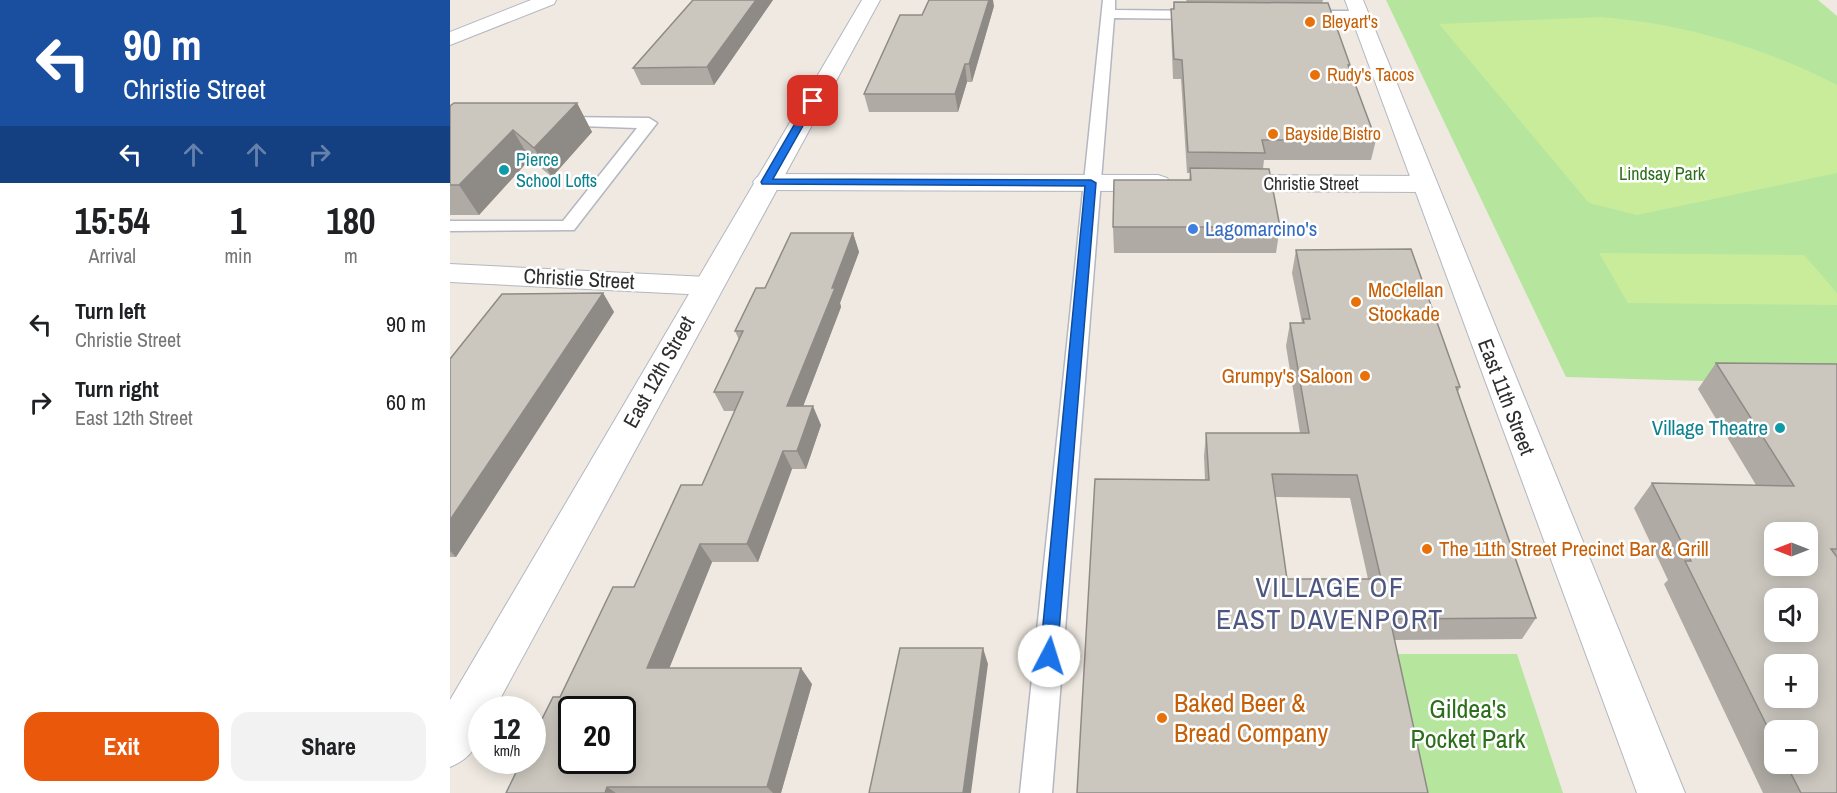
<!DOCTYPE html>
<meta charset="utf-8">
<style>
body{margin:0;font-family:"Archivo Narrow",sans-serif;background:#f2f2f2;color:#202124;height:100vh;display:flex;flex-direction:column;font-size:22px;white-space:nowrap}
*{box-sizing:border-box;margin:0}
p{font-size:20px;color:#757577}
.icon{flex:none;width:33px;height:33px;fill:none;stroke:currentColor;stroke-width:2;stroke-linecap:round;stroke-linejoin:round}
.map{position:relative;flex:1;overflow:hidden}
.details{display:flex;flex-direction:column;background:#fff;width:450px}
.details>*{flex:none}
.top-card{background:#1a4fa0;color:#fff;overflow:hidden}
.needle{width:39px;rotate:270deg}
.fabs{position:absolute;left:1314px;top:522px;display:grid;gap:12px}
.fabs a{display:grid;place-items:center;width:54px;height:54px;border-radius:12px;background:#fff;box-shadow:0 3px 15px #0003;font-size:30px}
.speed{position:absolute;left:18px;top:696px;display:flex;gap:12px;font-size:30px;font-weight:700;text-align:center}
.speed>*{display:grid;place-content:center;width:78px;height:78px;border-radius:50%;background:#fff;box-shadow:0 3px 15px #0003;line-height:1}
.speed small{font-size:15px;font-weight:400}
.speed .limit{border:3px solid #111;border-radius:9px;background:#fff;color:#111}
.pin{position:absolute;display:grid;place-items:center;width:51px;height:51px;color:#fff;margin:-26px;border-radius:12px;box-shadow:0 3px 9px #0006}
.me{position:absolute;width:66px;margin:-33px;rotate:5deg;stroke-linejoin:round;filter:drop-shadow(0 0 4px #0008)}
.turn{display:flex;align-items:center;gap:21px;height:126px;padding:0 24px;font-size:27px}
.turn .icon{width:78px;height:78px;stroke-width:2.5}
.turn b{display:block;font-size:42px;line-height:51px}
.lanes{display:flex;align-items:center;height:57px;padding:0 24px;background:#0003;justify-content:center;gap:30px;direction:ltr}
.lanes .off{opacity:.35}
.eta{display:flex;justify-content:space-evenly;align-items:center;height:102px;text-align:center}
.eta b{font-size:36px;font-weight:700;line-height:42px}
.button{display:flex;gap:12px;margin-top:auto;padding:12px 24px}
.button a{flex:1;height:69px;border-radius:18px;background:#ea580c;color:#fff;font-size:24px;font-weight:700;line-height:69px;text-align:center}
.button a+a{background:#f2f2f2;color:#202124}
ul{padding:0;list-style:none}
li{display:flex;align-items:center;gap:18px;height:78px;padding:0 24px}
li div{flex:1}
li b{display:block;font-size:22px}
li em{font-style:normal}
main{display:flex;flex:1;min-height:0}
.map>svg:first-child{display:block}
.green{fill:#b6e59e}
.pitch{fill:#c9ec9a}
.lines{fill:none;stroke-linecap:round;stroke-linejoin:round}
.service-casing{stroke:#b4b7c1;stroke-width:3}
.minor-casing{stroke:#b4b7c1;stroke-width:2}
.tertiary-casing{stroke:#b4b7c1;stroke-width:2}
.service{fill:#fff;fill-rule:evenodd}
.minor{fill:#fff;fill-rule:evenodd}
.tertiary{fill:#fff;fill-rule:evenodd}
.wall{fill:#afaba4;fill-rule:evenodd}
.shaded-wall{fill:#8e8b86}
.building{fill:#cbc7bf;stroke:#8e8b86;stroke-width:1.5;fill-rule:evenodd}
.route{fill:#1a73e8;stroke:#114b97;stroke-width:1.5}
.food-dot{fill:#e8710a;stroke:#fff;stroke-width:2}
.culture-dot{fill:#0f9aa8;stroke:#fff;stroke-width:2}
.shop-dot{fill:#3f7fe0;stroke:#fff;stroke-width:2}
.labels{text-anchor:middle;stroke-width:5;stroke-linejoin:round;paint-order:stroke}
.far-food-label{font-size:18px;fill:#c56008;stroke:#fff;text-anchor:start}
.far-culture-label{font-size:18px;fill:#0d838f;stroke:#fff;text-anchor:start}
.far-park-label{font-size:18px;fill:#2c6e1b;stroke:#fff}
.far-street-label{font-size:18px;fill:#2e2e2e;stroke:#fff}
.shop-label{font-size:21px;fill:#366cbe;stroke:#fff;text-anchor:start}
.street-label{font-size:21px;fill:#2e2e2e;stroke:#fff}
.food-label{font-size:21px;fill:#c56008;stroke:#fff;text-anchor:start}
.culture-label{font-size:21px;fill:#0d838f;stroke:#fff;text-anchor:end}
.near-food-label{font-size:26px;fill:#c56008;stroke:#fff;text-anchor:start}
.near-park-label{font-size:26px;fill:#2c6e1b;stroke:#fff}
.near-quarter-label{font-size:28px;letter-spacing:1.5px;fill:#4d5680;stroke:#fff}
</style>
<main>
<section class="details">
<div class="top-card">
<div class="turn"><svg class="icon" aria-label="left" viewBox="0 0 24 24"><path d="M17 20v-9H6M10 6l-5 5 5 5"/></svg><div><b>90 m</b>Christie Street</div></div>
<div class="lanes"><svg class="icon" aria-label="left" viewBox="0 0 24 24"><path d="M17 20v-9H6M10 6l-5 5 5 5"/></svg><svg class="icon off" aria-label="ahead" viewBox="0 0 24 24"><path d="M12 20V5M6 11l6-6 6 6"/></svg><svg class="icon off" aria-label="ahead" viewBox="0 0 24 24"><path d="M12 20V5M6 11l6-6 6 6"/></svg><svg class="icon off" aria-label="right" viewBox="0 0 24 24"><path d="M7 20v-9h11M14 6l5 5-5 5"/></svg></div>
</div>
<div class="eta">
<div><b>15:54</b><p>Arrival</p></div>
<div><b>1</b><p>min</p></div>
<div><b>180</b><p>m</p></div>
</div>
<ul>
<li><svg class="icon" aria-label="left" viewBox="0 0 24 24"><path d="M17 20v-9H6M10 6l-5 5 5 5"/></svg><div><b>Turn left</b><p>Christie Street</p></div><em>90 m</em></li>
<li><svg class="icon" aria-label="right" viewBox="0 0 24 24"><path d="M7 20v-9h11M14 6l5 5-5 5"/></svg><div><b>Turn right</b><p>East 12th Street</p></div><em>60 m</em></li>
</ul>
<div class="button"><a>Exit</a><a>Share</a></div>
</section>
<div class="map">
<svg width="1387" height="793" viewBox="0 0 1387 793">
<rect width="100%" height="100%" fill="#efe9e1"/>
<path class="green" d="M936 0H1368L1387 16V385L1116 377Z
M934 654H1067L1113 793H962Z"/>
<path class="pitch" d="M1152 17C1235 24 1313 47 1387 85V173L1187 215 1139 203 989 24Z
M1149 253 1354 255 1387 293V305L1178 303Z"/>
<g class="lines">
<defs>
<path id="service" d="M653 0H665V10L752 11 759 15 752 19 664 18 602 793H570Z
M854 11H911L918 15 911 19 849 18 847 15 849 12Z
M108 117 199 118 207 123 124 230 0 231V221H113L187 128 102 125 100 122Z"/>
<path id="minor" d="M316 174 708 175 717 178 721 183 717 188 708 191 316 190 307 187 303 182 307 177Z
M778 175 974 176 983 179 987 184 983 189 974 192 778 191 769 188 765 183 769 178Z
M0 264 257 277 267 279 271 286 267 293 257 295 0 282Z"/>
<path id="tertiary" d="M81 0H106L104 4 0 45V32Z
M412 0H430L44 710H32C32 737 27 756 0 767V700Z
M895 0H913L1235 793H1187Z"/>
</defs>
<use href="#service" class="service-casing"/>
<use href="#minor" class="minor-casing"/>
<use href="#tertiary" class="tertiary-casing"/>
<use href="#service" class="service"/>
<use href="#minor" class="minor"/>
<use href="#tertiary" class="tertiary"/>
</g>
<path class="wall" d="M243 0H323L264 85H191L183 68Z
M736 0H873L872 3 900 65V69L926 140 921 160H814L813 169 830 227 826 253H664L663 227 739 180 740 173H737L731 79H723L721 28V9H723L724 2H737Z
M544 6 522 82H517L508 112H419L414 94 472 15Z
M127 103 142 132 102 177 80 159 29 215H0V106Z
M403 233 409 252 390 303 391 307 353 406 371 425 356 469H342L308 562H262L219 668 362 684 331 793H56L110 697 252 485 285 411H274L264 392 289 340 285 331 315 288Z
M846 250 1010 387 1008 392 1086 618 1072 639 944 640 978 793 755 480 754 456 756 433H850L836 346 840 323H852L842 273ZM825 497 900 498 918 579H837Z
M153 293 164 312 6 557H0V359Z
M1266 363 1387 364V793H1313L1214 584 1218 580 1184 508 1202 483 1306 485 1248 389ZM1324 730 1358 764H1324Z"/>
<path class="shaded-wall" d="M306 0H323L264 85 257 67Z
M539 0H543L544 6 522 82 519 64Z
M515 64 517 82 508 112 505 94Z
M127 103 142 132 102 177 84 148Z
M63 130 80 159 29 215 9 185Z
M403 233 409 252 390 303 391 307 346 425 337 406Z
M153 293 164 312 6 557 0 551V520Z
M363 406 371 425 356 469 347 451Z
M333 451 342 469 308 562 297 544Z
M250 544 262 562 213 684 197 668Z
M533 648 538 664 521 793H513Z
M351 668 362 684 331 793H323L317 787Z
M157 787 166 793H155Z"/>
<path class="building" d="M243 0H306L257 67 183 68Z
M479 0H539L519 64H515L505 94H414L450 15H472Z
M724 2 878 3 900 65H898L926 140H812L815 153 738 152 732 60 724 59 721 9H724Z
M4 103H127L84 148 63 130 9 185H0V106Z
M740 168 819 169 830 227H663L664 180H741Z
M341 233H403L382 288H385L337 406H363L347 451H333L297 544H250L197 668H351L317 787H157L155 793H56L72 760H82V739L103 697H110L163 587H184L231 485H252L293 392H264L293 331H285L306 288H315ZM122 710H172V760H122Z
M961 249 1010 387H1006L1086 618 940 619 978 793H627L645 479 759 480 756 433H859L840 323H854L853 319H860L846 250ZM822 474 907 475 931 579H837Z
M153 293 79 403 0 520V359L52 294Z
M1266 363 1387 364V549H1381L1387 557V793H1351L1336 764H1358V730H1324V740L1235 561H1241L1202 483 1344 486ZM1324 532H1358V566H1324ZM1324 598H1358V632H1324ZM1324 664H1358V698H1324Z
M450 648H533L513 793H419Z"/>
<path class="route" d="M363 98 367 101 323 179 641 180 646 183 607 656 605 662 599 664 592 662 590 656 635 186 312 184 311 182 358 101Z"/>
<g class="food-dot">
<circle cx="860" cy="22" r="6"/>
<circle cx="865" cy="75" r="6"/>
<circle cx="823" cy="134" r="6"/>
<circle cx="906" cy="302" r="6"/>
<circle cx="915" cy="376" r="6"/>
<circle cx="977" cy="549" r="6"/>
<circle cx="712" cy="718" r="6"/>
</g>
<g class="culture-dot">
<circle cx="54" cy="170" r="6"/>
<circle cx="1330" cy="428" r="6"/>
</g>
<circle class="shop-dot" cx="743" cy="229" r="6"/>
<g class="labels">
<g class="far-food-label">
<text x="872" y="28">Bleyart's</text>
<text x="877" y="81">Rudy's Tacos</text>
<text x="835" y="140">Bayside Bistro</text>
</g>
<g class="far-culture-label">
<text x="66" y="166">Pierce<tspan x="66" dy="21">School Lofts</tspan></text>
</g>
<g class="far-park-label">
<text x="1212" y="180">Lindsay Park</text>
</g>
<g class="far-street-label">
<text x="861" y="190">Christie Street</text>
</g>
<g class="shop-label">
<text x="755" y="236">Lagomarcino's</text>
</g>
<g class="street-label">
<text transform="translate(129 279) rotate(3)" y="7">Christie Street</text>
<text transform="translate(209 372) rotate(-61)" y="7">East 12th Street</text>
<text transform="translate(1056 397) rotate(69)" y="7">East 11th Street</text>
</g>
<g class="food-label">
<text x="918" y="297">McClellan<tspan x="918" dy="24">Stockade</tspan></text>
<text x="903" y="383" text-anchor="end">Grumpy's Saloon</text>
<text x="989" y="556">The 11th Street Precinct Bar &amp; Grill</text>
</g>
<g class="culture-label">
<text x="1318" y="435">Village Theatre</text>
</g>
<g class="near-food-label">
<text x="724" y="712">Baked Beer &amp;<tspan x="724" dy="30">Bread Company</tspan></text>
</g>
<g class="near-park-label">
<text x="1018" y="718">Gildea's<tspan x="1018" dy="30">Pocket Park</tspan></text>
</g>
<g class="near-quarter-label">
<text x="880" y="597">VILLAGE OF<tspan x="880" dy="32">EAST DAVENPORT</tspan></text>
</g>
</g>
</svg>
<div class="fabs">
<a><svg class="needle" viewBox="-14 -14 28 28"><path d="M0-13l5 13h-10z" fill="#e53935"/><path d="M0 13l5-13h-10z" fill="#757577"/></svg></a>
<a><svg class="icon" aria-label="sound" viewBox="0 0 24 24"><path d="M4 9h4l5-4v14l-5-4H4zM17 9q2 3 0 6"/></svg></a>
<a>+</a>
<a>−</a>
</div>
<div class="speed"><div>12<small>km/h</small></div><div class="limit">20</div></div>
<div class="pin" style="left:363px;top:101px;background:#d93025"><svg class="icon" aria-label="arrive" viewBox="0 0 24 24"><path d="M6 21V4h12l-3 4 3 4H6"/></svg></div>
<svg class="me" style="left:599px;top:656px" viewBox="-20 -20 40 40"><circle r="19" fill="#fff"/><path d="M0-13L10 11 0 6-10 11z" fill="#1a73e8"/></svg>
</div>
</main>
